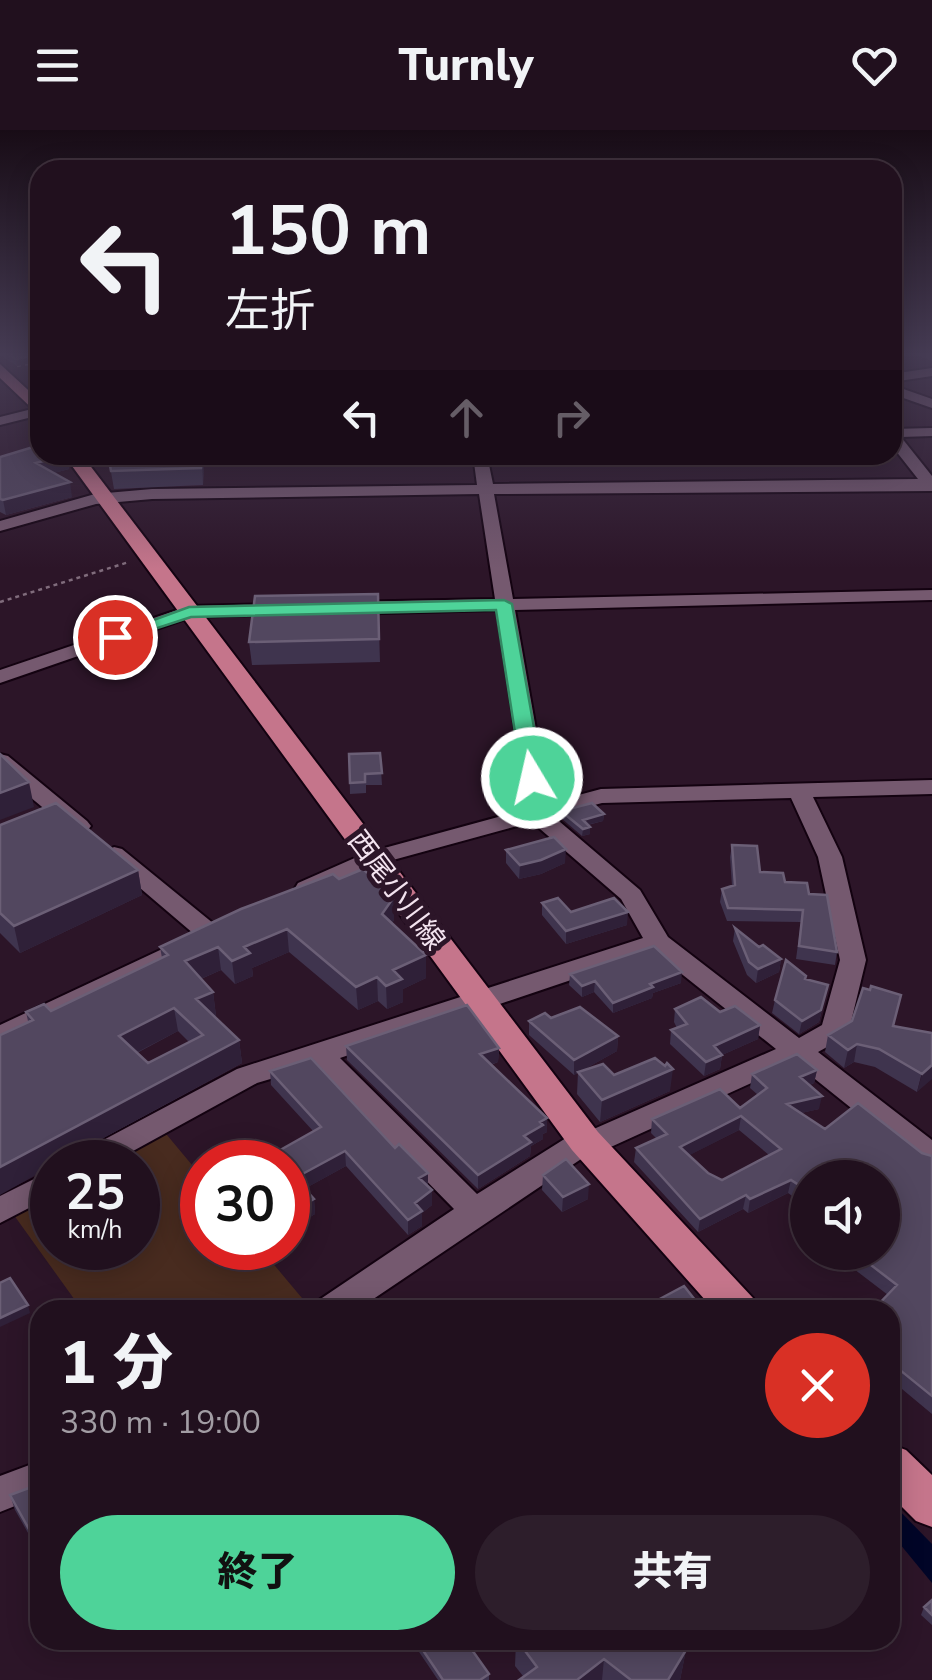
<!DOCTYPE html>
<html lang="ja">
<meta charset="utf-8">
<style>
body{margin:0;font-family:"Nunito Sans","Noto Sans JP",sans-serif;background:#2d1e2b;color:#f1f3f6;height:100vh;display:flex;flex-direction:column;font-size:38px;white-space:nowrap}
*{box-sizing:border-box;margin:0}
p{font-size:32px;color:#a29da4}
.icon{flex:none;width:55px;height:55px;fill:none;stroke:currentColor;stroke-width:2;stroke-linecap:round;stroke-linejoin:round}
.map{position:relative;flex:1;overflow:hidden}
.sheet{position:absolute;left:30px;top:1170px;width:870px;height:350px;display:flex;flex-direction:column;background:#21101e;border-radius:30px;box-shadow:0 5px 25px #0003,0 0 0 2px #3e303c}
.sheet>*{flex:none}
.hud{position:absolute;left:30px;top:30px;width:872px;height:305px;border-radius:30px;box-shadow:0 5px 25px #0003,0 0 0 2px #3e303c;background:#21101e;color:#f1f3f6;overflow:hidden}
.buttons{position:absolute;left:790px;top:1030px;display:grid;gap:20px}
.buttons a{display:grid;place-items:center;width:110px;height:110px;border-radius:50%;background:#21101e;box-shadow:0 5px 25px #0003,0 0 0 2px #3e303c;font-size:50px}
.speed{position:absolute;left:30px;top:1010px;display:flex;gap:20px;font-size:50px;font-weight:700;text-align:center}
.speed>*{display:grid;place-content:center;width:130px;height:130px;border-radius:50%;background:#21101e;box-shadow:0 5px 25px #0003,0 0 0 2px #3e303c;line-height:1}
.speed small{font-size:25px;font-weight:400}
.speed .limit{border:15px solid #d22;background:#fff;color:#111}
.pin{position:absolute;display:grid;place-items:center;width:85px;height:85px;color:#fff;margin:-42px;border:5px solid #fff;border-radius:50%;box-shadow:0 2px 10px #0007}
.me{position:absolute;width:110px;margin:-55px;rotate:351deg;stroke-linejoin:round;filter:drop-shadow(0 0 8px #0008)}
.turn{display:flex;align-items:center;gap:35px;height:210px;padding:0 30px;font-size:45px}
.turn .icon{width:130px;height:130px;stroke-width:2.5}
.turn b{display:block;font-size:70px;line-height:85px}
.lanes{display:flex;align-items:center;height:95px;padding:0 30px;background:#0003;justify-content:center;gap:50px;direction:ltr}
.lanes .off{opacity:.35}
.round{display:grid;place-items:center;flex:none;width:105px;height:105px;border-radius:52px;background:#2d1e2b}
.overview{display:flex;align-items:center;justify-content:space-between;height:170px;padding:0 30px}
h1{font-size:60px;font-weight:800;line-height:75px}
.primary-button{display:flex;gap:20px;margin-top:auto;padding:20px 30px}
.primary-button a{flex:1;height:115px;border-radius:60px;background:#4ed399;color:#111;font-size:40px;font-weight:800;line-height:115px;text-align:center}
.primary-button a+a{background:#2d1e2b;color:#f1f3f6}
header{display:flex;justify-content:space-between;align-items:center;height:130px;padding:0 30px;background:#21101e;font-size:45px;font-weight:800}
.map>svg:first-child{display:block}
.green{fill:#482b1f}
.water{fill:#010527}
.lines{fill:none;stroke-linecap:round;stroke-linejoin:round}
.minor-casing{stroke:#130210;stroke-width:4}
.major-casing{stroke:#130210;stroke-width:4}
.path{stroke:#806c7c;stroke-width:2.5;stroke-dasharray:4 4;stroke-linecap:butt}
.minor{fill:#75596f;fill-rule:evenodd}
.major{fill:#c5758b;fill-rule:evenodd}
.wall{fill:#3f344e;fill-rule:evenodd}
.shaded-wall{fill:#2f2038}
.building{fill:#52475f;stroke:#6b5f76;stroke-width:2.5;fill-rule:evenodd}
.route{fill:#4ed399;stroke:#338963;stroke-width:2.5}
.labels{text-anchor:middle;stroke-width:10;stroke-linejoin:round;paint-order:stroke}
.street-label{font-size:28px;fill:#f3e3ef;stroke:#2c1528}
</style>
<header><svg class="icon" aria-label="menu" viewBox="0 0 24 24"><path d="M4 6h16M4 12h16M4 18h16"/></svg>Turnly<svg class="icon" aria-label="heart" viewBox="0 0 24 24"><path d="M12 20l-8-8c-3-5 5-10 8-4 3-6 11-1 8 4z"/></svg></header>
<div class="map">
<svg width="932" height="1550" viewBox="0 0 932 1550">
<rect width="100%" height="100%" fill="#2c1528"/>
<path class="green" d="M162 999 202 1047V1118H260L312 1180H82L11 1081 52 1058V1118H138V1032H100Z"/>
<path class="water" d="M890 1371 932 1414V1453L890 1402Z"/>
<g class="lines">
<defs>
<path id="minor" d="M932 238V246L892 252V244Z
M892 255 932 269V278L892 264Z
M40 277V285L0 295V287Z
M932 298V306L901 307 932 346V361L494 364 513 469 932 460V470L515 480 549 673 601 659 932 650V664L813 667 842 727 866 830 849 900 845 907 818 922 932 1010V1037L921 1034 795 933 613 1016 593 1021 357 1180H314L319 1170 454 1079 314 936 257 953 113 1032H73L77 1024 237 939 643 808 621 769 532 692 382 733 316 763H298L295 758 298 753 366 723 527 679 497 480 344 484 335 478 344 472 495 469 479 364 152 369 96 374 0 401V391L95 364 152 359 477 355 473 325H487L493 354 918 349 892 316V299ZM791 668 818 727 840 830 822 895 799 908 668 807 640 760 553 686 602 673ZM654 822 776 919 596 998 574 1003 477 1064 340 928Z
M284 474 291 476V484L191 487 0 553V540L189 476Z
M0 624 8 626 87 691 91 696 87 701H71L0 642Z
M114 717 122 719 219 798 223 804 219 810H201L106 729 102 724Z
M190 806 199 808 203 814 199 820 0 915V895Z
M52 1040V1066L0 1093V1066Z
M40 1331V1366L0 1382V1346Z"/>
<path id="major" d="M0 234 40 271V286L0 248Z
M64 325H82L598 1002 753 1168 759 1180H714L572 1020Z
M890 1314 906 1320 932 1345V1397L916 1391 890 1365Z"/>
</defs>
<use href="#minor" class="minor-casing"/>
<use href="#major" class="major-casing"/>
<path class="path" d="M17 236 40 232
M0 472 129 432"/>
<use href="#minor" class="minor"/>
<use href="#major" class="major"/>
</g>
<path class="wall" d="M0 222H40V231L17 236 0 225Z
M909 222H932V231Z
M66 325 69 339 54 343 72 367 6 385 0 382V327Z
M108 325 208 334H204L203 355 114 359Z
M378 464 380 532 252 535 249 512Z
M380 623 382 655H366V663L350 664 349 624Z
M561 681 604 684 603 691 588 695 590 704 582 706 561 688Z
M0 695 138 740 142 765 20 823 0 803Z
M732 715 760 742 809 764 837 822 835 835 796 829 801 792 727 791 720 772 722 759 732 756 730 727Z
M506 720 565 733 541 744 519 749 506 733Z
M542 773 571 782 627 795 566 814 542 785Z
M241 779 394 790 392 793 426 825V848L403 859V872L387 879 378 871 358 880 289 822 252 838 253 846 235 854 221 840 201 849 213 862 216 886H214L239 910 242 933 59 1032 26 882 51 881 162 828 160 817ZM178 901 189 912 148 933 137 923Z
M735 798 759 817 781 829 779 842 756 853 747 845 733 811Z
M570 844 681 853 653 863 652 868 613 883 594 862 582 867 569 855Z
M805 849 828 855 819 892 799 904 772 883 775 870Z
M675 879 720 882 760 895 758 909 722 925 720 939 704 946 670 914 671 900 677 898 674 892Z
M551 888 618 906 617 921 574 945 529 905V891Z
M894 896 932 903 917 962 875 937 854 932 844 938 825 922 828 905Z
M346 916 499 918 498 932 491 935 547 1002 543 1004V1009L531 1016 530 1026 478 1059 347 930Z
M665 936 670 961 600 992 577 964 578 942 614 945Z
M817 940 814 953 810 955 819 979 801 983 825 999 932 1026V1284L890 1249V1180L888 1165 833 1123 825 1128 819 1122H882L808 1048V1077L788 1063 748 1083 743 1079 698 1102 634 1032 636 1018 657 1009 651 1003 652 989 740 978 758 965 750 958 752 944ZM739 1000 769 1025 722 1050 708 1043 689 1025Z
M270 941 395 1018 428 1043V1056L432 1060V1075L422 1083V1096L408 1105 346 1036 304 1059 314 1069 315 1084 300 1093 288 1078V1032L313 1001 271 955Z
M543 1045 588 1069 562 1082 542 1060Z
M808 1094V1113L803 1109 805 1095Z
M40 1343V1424L15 1380 10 1365 37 1355Z
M932 1470V1495L921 1485 924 1477Z
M413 1510H465L489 1544V1550H438L413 1513Z
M516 1510H685L680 1517 686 1520 680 1550H519L523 1546 515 1536Z"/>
<path class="shaded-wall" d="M40 224V231L17 236 16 229Z
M66 325 69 339 38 347 36 333Z
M202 325H207L208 334H204L203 355Z
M70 352 72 367 6 385 3 370Z
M29 652 34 677 0 690V663Z
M604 684 603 691 582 696 583 690Z
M590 697V704L582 706 583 699Z
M566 719 565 733 541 744 519 749 520 735Z
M138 740 142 765 20 823 14 796Z
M394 767V790L383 807 382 784Z
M628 782 627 795 566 814V801Z
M287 799 289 822 252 838 253 846 235 854 232 831 244 817Z
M218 817 221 840 189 854 185 831Z
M426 825V848L403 859V872L387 879 386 856 393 840Z
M781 829 779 842 756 853 758 839Z
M682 842 681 853 653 863 652 868 613 883V873L650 854Z
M377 847 378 871 358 880 356 857Z
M595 851 594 862 582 867V856Z
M828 855 819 892 799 904 802 891Z
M213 862 216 886 199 893 196 869Z
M174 878 178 901 124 929 119 906Z
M760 895 758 909 722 925 720 939 704 946 706 932 714 916Z
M618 906 617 921 574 945V930Z
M239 910 242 933 59 1032H52V1036L0 1065V1037Z
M857 914 854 932 844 938 848 920Z
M499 918 498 932 480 938V924Z
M932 935V949L917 962 922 944Z
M673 939 670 961 600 992 602 970Z
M817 940 814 953 798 960 800 947Z
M822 966 819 979 784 987 787 974Z
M741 986 739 1000 678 1031 680 1017Z
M547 988V1002L543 1004V1009L531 1016 530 1026 478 1059V1045Z
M345 1021 346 1036 297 1063 295 1048Z
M428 1043V1058L419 1048Z
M791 1050 788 1063 748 1083 750 1069Z
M589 1054 588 1069 562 1082 563 1067Z
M432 1060V1075L422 1083V1096L408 1105V1090L415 1073Z
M746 1065 743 1079 698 1102 700 1089Z
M314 1069 315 1084 300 1093 298 1078Z
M28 1175 30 1183 0 1197V1188Z
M40 1407V1424L35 1410Z
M669 1510H685L663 1539Z
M686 1520 680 1550H668Z
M604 1529 602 1550H577Z"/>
<path class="building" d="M4 222H40V224L16 229Z
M40 315V325H66L36 333 70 352 3 370 0 369V327Z
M108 325H202L201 338 111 341Z
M378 464 379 509 249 512 255 466Z
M380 623 382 643 365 644V652L350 653 349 624Z
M0 624 29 652 0 663Z
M56 673 138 740 14 796 0 783V695Z
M592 673 604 684 583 690 590 697 583 699 561 681Z
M554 707 566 719 541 730 520 735 506 720Z
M732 715 757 716 760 742 783 743 785 752 807 753 809 764 827 765 837 822 799 816 803 780 728 778 722 759 735 755Z
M363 739 394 767 382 784 426 825 393 840 402 849 386 856 377 847 356 857 287 799 244 817 250 823 232 831 218 817 185 831 213 862 196 869 239 910 0 1037V905L33 890 26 882 44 874 51 881 168 825 160 817 241 779 333 744 339 749ZM174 878 203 905 148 933 119 906Z
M558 768 571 782 614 768 628 782 566 801 542 773Z
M735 798 759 817 763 815 781 829 758 839 749 832Z
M654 816 682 842 650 854 653 857 613 873 595 851 582 856 570 844Z
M786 830 806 846 805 849 828 855 821 880 802 891 775 870Z
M871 856 901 865 893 896 932 903V935L922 944 879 919 857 914 848 920 828 905 852 891 863 858 870 860Z
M701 867 720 882 735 876 760 895 714 916 722 925 706 932 671 900 687 894 675 879Z
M467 875 499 918 480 924 547 988 540 992 543 995 524 1006 531 1012 478 1045 346 916Z
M580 877 618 906 574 930 529 891 545 883 551 888Z
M797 924 817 940 800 947 822 966 787 974 825 999 858 973 922 1023 932 1026V1266L890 1232V1180H873L897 1155 854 1122H882V1048H808V1061L791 1050 750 1069 746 1065 700 1089 636 1018 667 1004 652 989 720 959 740 978 767 958 752 944ZM741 986 781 1019 722 1050 708 1043 680 1017Z
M311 928 395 1018 399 1014 428 1043 419 1048 432 1060 415 1073 422 1081 408 1090 345 1021 295 1048 314 1069 298 1078 288 1065V1032H259L321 997 270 941Z
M655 928 665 936 667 933 673 939 602 970 578 942 603 934 614 945Z
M566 1029 589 1054 563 1067 543 1045Z
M10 1148 28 1175 0 1188V1153Z
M684 1156 703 1180H639Z
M40 1343V1407L35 1410 10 1365 37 1355Z
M932 1470V1485L924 1477Z
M416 1510H465L489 1544 480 1550H443Z
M517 1510H669L668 1512 686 1520 668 1550H631L604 1529 577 1550H519L537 1537Z"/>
<linearGradient id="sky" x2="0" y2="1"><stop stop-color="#180c16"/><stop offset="0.51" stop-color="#453b53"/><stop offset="1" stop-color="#453b53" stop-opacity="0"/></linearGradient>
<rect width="932" height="439" fill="url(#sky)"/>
<path class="route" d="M504 470 512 474 543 648 532 654 522 648 496 480 191 487 115 512 107 507 189 477Z"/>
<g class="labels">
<g class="street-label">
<text transform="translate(397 760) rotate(53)" y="10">西尾小川線</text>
</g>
</g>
</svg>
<div class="buttons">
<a><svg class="icon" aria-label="sound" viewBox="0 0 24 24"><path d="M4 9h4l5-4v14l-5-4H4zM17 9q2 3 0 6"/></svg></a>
</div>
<div class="speed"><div>25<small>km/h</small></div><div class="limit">30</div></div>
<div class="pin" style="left:115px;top:507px;background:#d93025"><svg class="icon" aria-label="arrive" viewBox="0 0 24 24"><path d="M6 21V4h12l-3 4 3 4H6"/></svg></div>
<svg class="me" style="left:532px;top:648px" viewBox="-20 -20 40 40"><circle r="17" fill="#4ed399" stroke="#fff" stroke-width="3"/><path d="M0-11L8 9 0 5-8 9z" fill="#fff"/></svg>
<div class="hud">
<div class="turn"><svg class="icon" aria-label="left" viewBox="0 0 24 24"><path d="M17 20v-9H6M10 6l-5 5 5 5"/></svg><div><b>150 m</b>左折</div></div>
<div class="lanes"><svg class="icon" aria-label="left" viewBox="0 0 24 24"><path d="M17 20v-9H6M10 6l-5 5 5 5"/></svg><svg class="icon off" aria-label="ahead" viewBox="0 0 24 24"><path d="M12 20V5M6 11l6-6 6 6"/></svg><svg class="icon off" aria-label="right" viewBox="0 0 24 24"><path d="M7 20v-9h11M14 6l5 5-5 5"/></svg></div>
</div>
<section class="sheet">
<div class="overview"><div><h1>1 分</h1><p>330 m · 19:00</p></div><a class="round" style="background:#d93025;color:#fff"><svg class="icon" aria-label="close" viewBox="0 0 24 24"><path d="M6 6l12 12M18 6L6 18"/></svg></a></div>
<div class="primary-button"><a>終了</a><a>共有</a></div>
</section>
</div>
